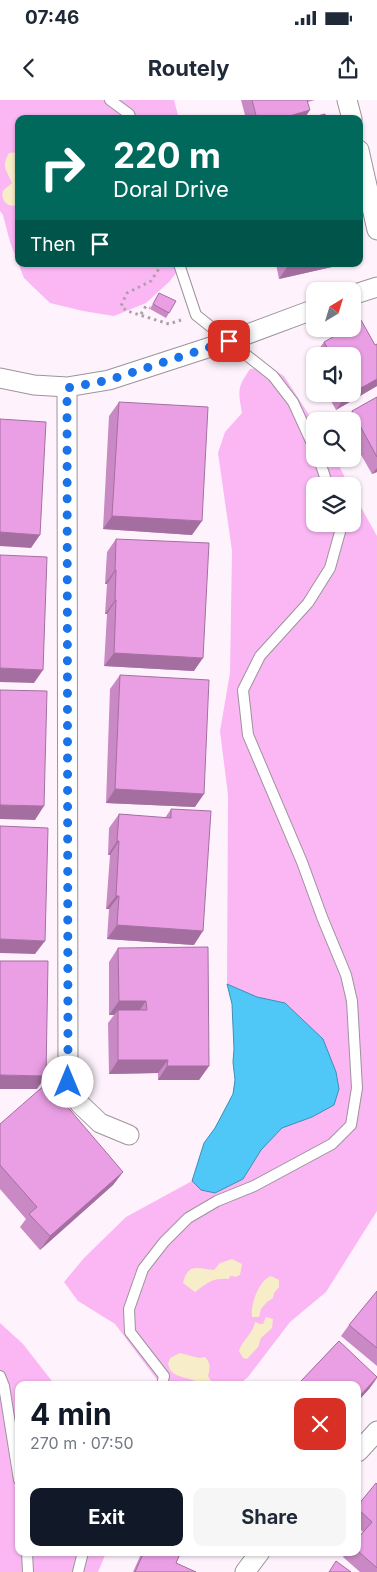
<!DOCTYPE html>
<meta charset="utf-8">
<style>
body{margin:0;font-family:Inter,sans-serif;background:#f6f6f7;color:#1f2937;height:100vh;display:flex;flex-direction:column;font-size:19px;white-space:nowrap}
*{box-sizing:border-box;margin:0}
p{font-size:16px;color:#747a83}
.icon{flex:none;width:28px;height:28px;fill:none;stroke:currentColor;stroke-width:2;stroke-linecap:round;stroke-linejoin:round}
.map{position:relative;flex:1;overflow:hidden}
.details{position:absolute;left:15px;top:1281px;width:346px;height:175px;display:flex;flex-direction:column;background:#fff;border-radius:10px;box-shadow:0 1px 4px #0004}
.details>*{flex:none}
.hud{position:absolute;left:15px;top:15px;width:348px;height:152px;border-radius:10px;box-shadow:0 1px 4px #0004;background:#00695c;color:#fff;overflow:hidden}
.needle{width:32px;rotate:38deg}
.tools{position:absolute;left:306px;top:182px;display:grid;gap:10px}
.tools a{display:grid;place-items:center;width:55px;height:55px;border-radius:10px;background:#fff;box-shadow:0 1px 4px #0004;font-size:25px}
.pin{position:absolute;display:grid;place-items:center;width:42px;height:42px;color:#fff;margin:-21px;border-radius:10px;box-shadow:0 2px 8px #0006}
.me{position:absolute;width:55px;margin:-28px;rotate:0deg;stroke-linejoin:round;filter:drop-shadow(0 0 4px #0008)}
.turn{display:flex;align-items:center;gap:18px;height:105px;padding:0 15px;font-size:22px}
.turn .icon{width:65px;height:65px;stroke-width:2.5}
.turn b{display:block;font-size:35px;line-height:42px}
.then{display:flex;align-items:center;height:48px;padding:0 15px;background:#0003;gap:10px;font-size:19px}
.round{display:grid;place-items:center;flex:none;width:52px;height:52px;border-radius:10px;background:#f6f6f7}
.headline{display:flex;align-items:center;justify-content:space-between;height:85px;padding:0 15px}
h1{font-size:30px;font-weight:700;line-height:38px;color:#111827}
.action{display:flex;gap:10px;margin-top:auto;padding:10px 15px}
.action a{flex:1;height:58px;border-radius:10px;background:#111827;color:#fff;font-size:20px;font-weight:700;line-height:58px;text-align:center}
.action a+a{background:#f6f6f7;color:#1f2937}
.status{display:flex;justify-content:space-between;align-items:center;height:35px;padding:0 25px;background:#fff;direction:ltr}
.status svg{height:14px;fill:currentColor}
header{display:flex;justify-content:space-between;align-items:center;height:65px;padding:0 15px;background:#fff;font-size:22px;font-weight:700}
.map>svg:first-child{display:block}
.green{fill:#fab7f4}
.sand{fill:#f7edc8}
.water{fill:#4fc8f7;stroke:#3d90b2}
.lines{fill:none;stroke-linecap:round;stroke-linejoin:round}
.lane-casing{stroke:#9d939b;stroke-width:12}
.street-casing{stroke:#9d939b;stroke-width:21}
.path{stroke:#aba2a9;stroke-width:3;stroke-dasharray:2.5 4;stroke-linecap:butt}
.lane{stroke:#fff;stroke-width:10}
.street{stroke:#fff;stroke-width:19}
.wall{fill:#c989c4}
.shaded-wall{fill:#a46fa0}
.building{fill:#ea9fe4;stroke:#a46fa0}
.route{stroke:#1a73e8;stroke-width:9;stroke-dasharray:0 16.2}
</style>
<div class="status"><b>07:46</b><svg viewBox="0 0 49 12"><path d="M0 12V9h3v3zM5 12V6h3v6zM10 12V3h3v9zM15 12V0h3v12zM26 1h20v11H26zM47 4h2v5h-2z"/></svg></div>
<header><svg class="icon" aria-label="back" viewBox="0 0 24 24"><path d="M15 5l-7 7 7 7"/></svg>Routely<svg class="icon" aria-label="share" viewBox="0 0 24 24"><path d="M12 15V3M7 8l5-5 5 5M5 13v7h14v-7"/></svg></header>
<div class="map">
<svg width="377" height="1472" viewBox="0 0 377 1472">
<rect width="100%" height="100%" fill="#fef3fc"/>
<path class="green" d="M0 0H174L179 19H19V164H183L169 182 146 203 114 216 83 211 50 203 24 178 10 142 3 115 0 111Z
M268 266 284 276 315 324V359H336L349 386H315V424H352L353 393 377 436V1111L326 1192 290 1222 248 1277 239 1285H161L115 1224 78 1201 64 1182 84 1158 126 1117 192 1081 204 1043 215 1028 233 994 235 980 233 962 234 949 232 904 227 884 228 695 220 631 230 573 232 451 218 353 225 332 242 313C238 290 237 288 250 269Z
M0 1223 23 1244 55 1285H19V1452L106 1453 98 1472H0Z"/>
<path class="sand" d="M19 52V104C10 109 0 102 3 91 5 88 10 85 12 83 6 69 1 67 9 53Z
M232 1159 242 1164 240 1175 235 1177 233 1176H230L229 1179C212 1178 209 1182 195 1192L183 1183C188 1162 198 1169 214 1170L220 1163Z
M271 1176 279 1180V1187L274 1193 273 1198 267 1202 261 1209 259 1217H252C250 1205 259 1180 271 1176Z
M266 1217 273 1219 272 1228 261 1238 258 1247 247 1259 243 1258 239 1251C242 1240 253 1234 255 1222L260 1224H263Z
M180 1253 199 1258 205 1257C211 1263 210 1269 208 1276L211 1281 210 1285H202C194 1277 179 1280 170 1270L168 1264 170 1258Z"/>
<path class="water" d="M227 884 257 897 285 903 323 939 336 972 339 989 334 1005 312 1017 282 1028 261 1050 243 1079 215 1093 201 1090 192 1081 204 1043 215 1028 233 994 235 980 233 962 234 949 232 904Z"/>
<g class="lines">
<defs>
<path id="lane" d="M110 0 129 14 131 19
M179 164 196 215 273 276 293 302 315 350
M319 359 328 386
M0 1276 4 1286 19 1380
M162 1285 164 1276 130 1232 129 1209 143 1169 164 1142 188 1118 217 1101 254 1086 332 1044 351 1025 357 988 352 901 346 875 322 817 302 762 248 635 243 590 260 556 308 503 330 468 340 432 338 424
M27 1452 28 1472
M78 1472 83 1452"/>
<path id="street" d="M347 0 352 19
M359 50 377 130
M352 195 377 187
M0 278 34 285 67 287 109 280 229 241 315 209
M67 287 68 982 80 1004 100 1023 129 1035
M358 1352 377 1331
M245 1472 260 1452"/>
</defs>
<use href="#lane" class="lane-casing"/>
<use href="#street" class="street-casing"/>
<path class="path" d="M162 164 151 181 127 193 121 206 127 211 169 224 181 220
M141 214 146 206 150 208"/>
<use href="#lane" class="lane"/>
<use href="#street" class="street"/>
</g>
<path class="wall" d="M241 0H315L308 2 304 19H246Z
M276 164H345L279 179Z
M159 193 169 213 166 218 150 209Z
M324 242 375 245 377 244V286L336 310 327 294H352V256H318L316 253Z
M377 297V372L372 374 352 339V321H344L352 311Z
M119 302 192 435 103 429 109 316Z
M116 439 194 571 104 566 107 514H105L107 484H105L107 452Z
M120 575 195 707 106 703 110 589Z
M171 709 194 845 107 839 109 809H106L110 755H108L109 728 119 714 165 718Z
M118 848 209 966 199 980H158V973L109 974 108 923 114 915H109V862Z
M0 1024 123 1072 113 1085 40 1150 20 1127 26 1119 0 1089Z
M377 1191V1266L341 1236 349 1225Z
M339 1241 377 1278 369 1289 358 1301V1285H298L301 1281Z
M377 1384V1472H360L343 1457 346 1452H358V1438L363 1432 358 1427V1405Z
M142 1452H181L176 1463 196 1472H133Z"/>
<path class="shaded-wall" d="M310 10 304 19H279Z
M302 164H345L279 179 287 167Z
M377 279V286L336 310 344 298Z
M377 368V372L372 374Z
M112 416 202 421 192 435 103 429Z
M0 432 40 435 31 448 0 446Z
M115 470H116L107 484H105Z
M115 500H116L107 514H105Z
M114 553 203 558 194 571 104 566Z
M0 568 43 570 34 583 0 582Z
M115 689 204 694 195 707 106 703Z
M0 705 44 706 35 720 0 719Z
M117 741H119L110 755H108Z
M116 796H119L109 809H106Z
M117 825 203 831 194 845 107 839Z
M0 839 45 841 35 854 0 853Z
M119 901H146L137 914 118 910 114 915H109Z
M118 960H168L158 973 109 974Z
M167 966H209L199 980H158Z
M0 975 46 976 37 989H0Z
M123 1072 113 1085 40 1150 50 1136Z
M377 1278 369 1289 358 1301V1298Z"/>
<path class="building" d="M252 0H307L310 10 279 19H257Z
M325 14 326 19H306Z
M286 164H302L287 167Z
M159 193 176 201 169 213 153 204Z
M361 220 375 245 377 244V279L352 293V256H332L324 242 347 229H352V225Z
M341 294H352L344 298Z
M377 297V357L352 311Z
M119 302 208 307 202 421 112 416Z
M0 319 46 322 40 435 0 432Z
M116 439 209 443 203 558 114 553 116 500H115L116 470H115Z
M0 455 47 457 43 570 0 568Z
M120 575 209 580 204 694 115 689Z
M0 590 47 591 44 706 0 705Z
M171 709 211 711 203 831 117 825 119 796H116L119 741H117L119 714 171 718Z
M0 726 48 728 45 841 0 839Z
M208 847 209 966H167L168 960H118V910H147L146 901H119L118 848Z
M0 861H48L46 976 0 975Z
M47 983 123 1072 50 1136 29 1114 37 1107 0 1065V1024Z
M377 1191V1248L349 1225Z
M339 1241 377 1277 358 1298V1285H305L301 1281Z
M376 1383 377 1384V1468L358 1451V1438L372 1422 358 1409V1405Z
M144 1452H181L176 1463 196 1472H135Z
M336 1461 351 1472H329Z"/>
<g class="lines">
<path class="route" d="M68 982 67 288 109 280 229 241"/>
</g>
</svg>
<div class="tools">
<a><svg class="needle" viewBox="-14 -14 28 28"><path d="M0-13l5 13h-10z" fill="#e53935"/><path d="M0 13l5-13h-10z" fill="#747a83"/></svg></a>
<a><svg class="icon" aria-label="sound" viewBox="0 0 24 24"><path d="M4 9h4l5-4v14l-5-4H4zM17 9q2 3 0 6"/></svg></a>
<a><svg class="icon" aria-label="search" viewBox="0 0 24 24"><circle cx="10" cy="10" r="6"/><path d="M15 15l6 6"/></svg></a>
<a><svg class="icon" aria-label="layers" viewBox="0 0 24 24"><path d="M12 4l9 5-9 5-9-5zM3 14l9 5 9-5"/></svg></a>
</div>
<div class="pin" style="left:229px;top:241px;background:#d93025"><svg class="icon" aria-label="arrive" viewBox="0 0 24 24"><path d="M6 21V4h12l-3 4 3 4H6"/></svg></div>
<svg class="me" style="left:68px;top:982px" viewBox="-20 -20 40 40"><circle r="19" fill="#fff"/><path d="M0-13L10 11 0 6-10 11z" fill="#1a73e8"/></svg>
<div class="hud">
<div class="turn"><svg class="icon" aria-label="right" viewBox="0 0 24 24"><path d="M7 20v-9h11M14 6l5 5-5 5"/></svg><div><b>220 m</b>Doral Drive</div></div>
<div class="then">Then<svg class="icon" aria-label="arrive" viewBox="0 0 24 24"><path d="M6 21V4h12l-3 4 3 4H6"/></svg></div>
</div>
<section class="details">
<div class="headline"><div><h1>4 min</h1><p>270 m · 07:50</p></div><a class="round" style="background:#d93025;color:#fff"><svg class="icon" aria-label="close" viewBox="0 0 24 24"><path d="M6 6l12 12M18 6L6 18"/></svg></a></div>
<div class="action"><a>Exit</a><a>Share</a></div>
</section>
</div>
